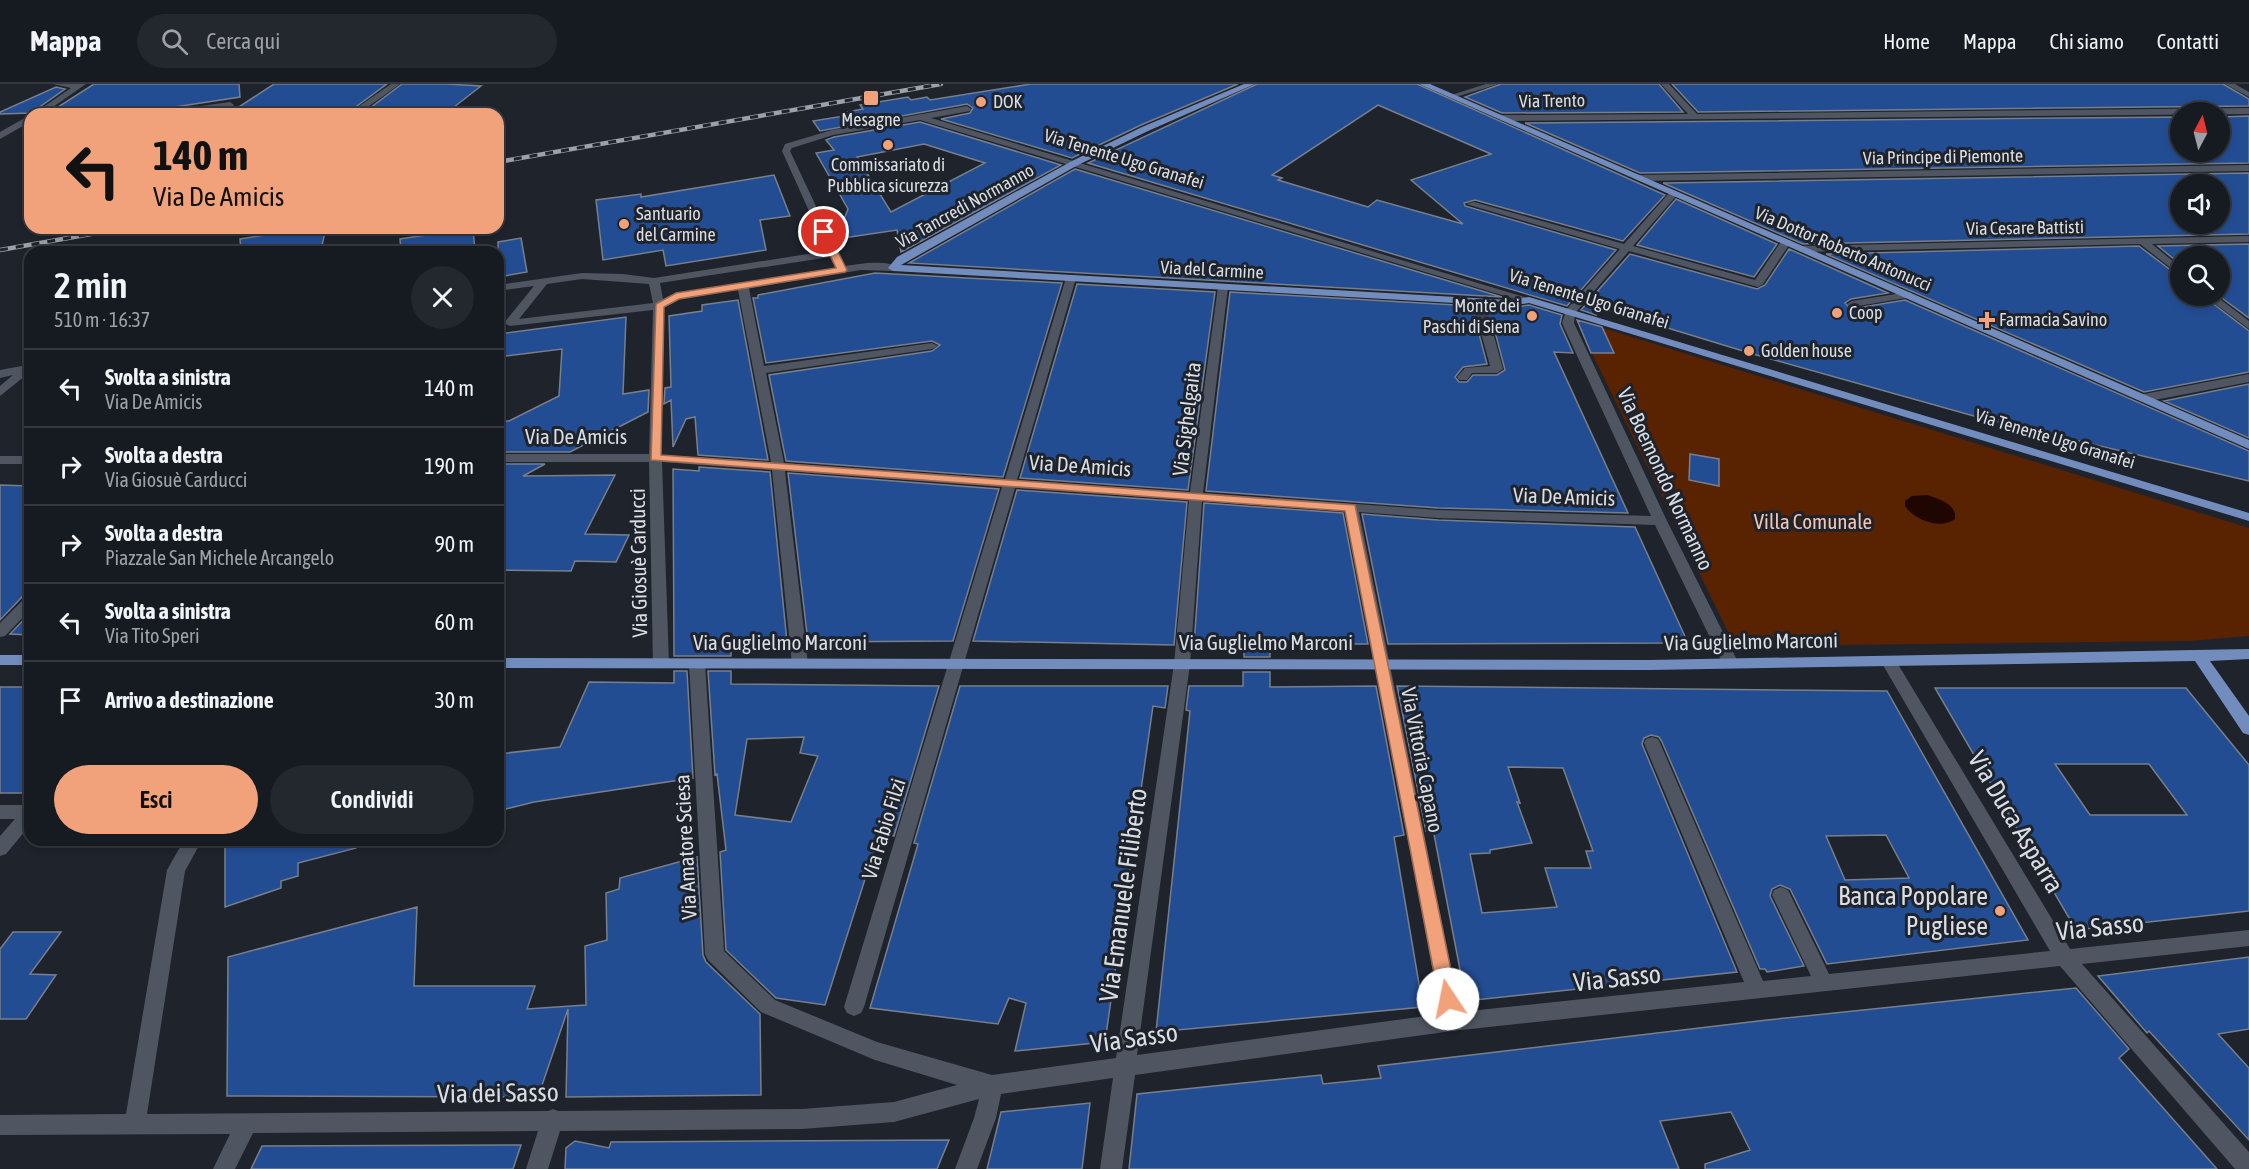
<!DOCTYPE html>
<html lang="it">
<meta charset="utf-8">
<style>
body{margin:0;font-family:"Asap Condensed",sans-serif;background:#23272e;color:#f1f3f6;height:100vh;display:flex;flex-direction:column;font-size:22px;white-space:nowrap}
*{box-sizing:border-box;margin:0}
p{font-size:20px;color:#9ea1a5}
.icon{flex:none;width:33px;height:33px;fill:none;stroke:currentColor;stroke-width:2;stroke-linecap:round;stroke-linejoin:round}
.map{position:relative;flex:1;overflow:hidden}
.drawer{position:absolute;left:24px;top:162px;width:480px;height:600px;display:flex;flex-direction:column;background:#161a21;border-radius:18px;box-shadow:0 3px 9px #0003,0 0 0 2px #35383f}
.drawer>*{flex:none}
.top-card{position:absolute;left:24px;top:24px;width:480px;height:126px;border-radius:18px;box-shadow:0 3px 9px #0003,0 0 0 2px #35383f;background:#f1a27b;color:#111;overflow:hidden}
.needle{width:39px;rotate:7deg}
.controls{position:absolute;left:2170px;top:18px;display:grid;gap:12px}
.controls a{display:grid;place-items:center;width:60px;height:60px;border-radius:50%;background:#161a21;box-shadow:0 3px 9px #0003,0 0 0 2px #35383f;font-size:30px}
.pin{position:absolute;display:grid;place-items:center;width:51px;height:51px;color:#fff;margin:-26px;border:3px solid #fff;border-radius:50%;box-shadow:0 2px 6px #0007}
.me{position:absolute;width:66px;margin:-33px;rotate:349deg;stroke-linejoin:round;filter:drop-shadow(0 0 4px #0008)}
.turn{display:flex;align-items:center;gap:21px;height:126px;padding:0 30px;font-size:27px}
.turn .icon{width:78px;height:78px;stroke-width:2.5}
.turn b{display:block;font-size:42px;line-height:51px}
.round{display:grid;place-items:center;flex:none;width:63px;height:63px;border-radius:32px;background:#23272e}
.head{display:flex;align-items:center;justify-content:space-between;height:102px;padding:0 30px}
h1{font-size:36px;font-weight:600;line-height:45px}
.primary-button{display:flex;gap:12px;margin-top:auto;padding:12px 30px}
.primary-button a{flex:1;height:69px;border-radius:36px;background:#f1a27b;color:#111;font-size:24px;font-weight:600;line-height:69px;text-align:center}
.primary-button a+a{background:#23272e;color:#f1f3f6}
ul{padding:0;list-style:none}
li{display:flex;align-items:center;gap:18px;height:78px;padding:0 30px;border-top:2px solid #35383f}
li div{flex:1}
li b{display:block;font-size:22px}
li em{font-style:normal}
header{display:flex;align-items:center;gap:36px;box-sizing:border-box;height:84px;padding:0 30px;background:#161a21;border-bottom:2px solid #35383f}
header strong{font-size:28px}
nav{display:flex;gap:33px;margin-inline-start:auto;font-size:21px}
.search{width:420px;height:54px;background:#23272e;display:flex;align-items:center;gap:15px;box-sizing:border-box;padding:0 21px;border-radius:33px;color:#9ea1a5;font-size:22px}
.map>svg:first-child{display:block}
.green{fill:#592200}
.water{fill:#1f0600}
.building{fill:#234d93;stroke:#787f8a;stroke-width:1.5;fill-rule:evenodd}
.lines{fill:none;stroke-linecap:round;stroke-linejoin:round}
.minor-tunnel{stroke:#3a3f48;stroke-width:12;stroke-dasharray:12 6;stroke-linecap:butt}
.minor{fill:#505661;fill-rule:evenodd}
.major{fill:#728dbd;fill-rule:evenodd}
.rail-casing{stroke:#9da1a8;stroke-width:4.5}
.rail{stroke:#1e232c;stroke-width:3;stroke-dasharray:8;stroke-linecap:butt}
.route{fill:#f1a27b;stroke:#9d6950;stroke-width:1.5}
.poi-dot{fill:#f1a27b;stroke:#1e232c;stroke-width:2}
.labels{text-anchor:middle;stroke-width:6;stroke-linejoin:round;paint-order:stroke}
.far-street-label{font-size:18px;fill:#dadee4;stroke:#1e232c}
.far-poi-label{font-size:18px;fill:#dadee4;stroke:#1e232c;text-anchor:start}
.street-label{font-size:21px;fill:#dadee4;stroke:#1e232c}
.park-label{font-size:21px;fill:#f5c6b0;stroke:#1e232c}
.near-street-label{font-size:26px;fill:#dadee4;stroke:#1e232c}
.near-poi-label{font-size:26px;fill:#dadee4;stroke:#1e232c;text-anchor:end}
</style>
<header>
<strong>Mappa</strong>
<div class="search"><svg class="icon" aria-label="search" viewBox="0 0 24 24"><circle cx="10" cy="10" r="6"/><path d="M15 15l6 6"/></svg>Cerca qui</div>
<nav><a>Home</a><a>Mappa</a><a>Chi siamo</a><a>Contatti</a></nav>
</header>
<div class="map">
<svg width="2249" height="1085" viewBox="0 0 2249 1085">
<rect width="100%" height="100%" fill="#1e232c"/>
<path class="green" d="M1587 239 2249 444V552L2189 557 1747 562 1731 554 1579 243Z"/>
<path class="water" d="M1927 411C1939 415 1957 420 1955 435 1941 446 1914 436 1905 422V417L1912 412Z"/>
<path class="building" d="M94 0H239L240 13 129 30H47Z
M274 0H387L346 30H228Z
M402 0H447L481 2 445 30H362Z
M1031 0H1238L1141 41 1072 74 941 35 970 29 973 24 967 20 820 47 813 37 844 32 841 29 863 25 860 21 908 13 911 16 927 13 930 16Z
M1257 0H1417L1665 111 1623 157 1475 116 1464 119 1465 122 1616 166 1567 222 1088 79ZM1378 21 1491 70 1411 96 1463 140 1377 116 1368 123 1278 96 1282 94 1272 91Z
M1501 0H1659L1683 28 1502 29 1465 13Z
M1672 0H2223L2249 15V22L1698 28Z
M56 3 65 5 31 29 0 30V28Z
M2249 32V79L1640 89 1525 39 2181 33V68H2220V33Z
M920 38 1061 81 901 168 897 146 836 155 848 125 816 69 834 66 826 56 834 53ZM924 60 985 79 891 128 857 73Z
M1075 85 1502 213 909 179Z
M2249 89V150L1803 160 1663 99ZM2181 100H2220V140H2181Z
M774 91 790 132 760 136 766 166 666 182 663 166 603 176 596 116 641 110V113Z
M1676 115 1777 160 1754 193 1637 161Z
M311 144H326L321 166 241 168 240 155Z
M473 144 475 168H401L400 155Z
M521 154 527 188 498 193V158Z
M2249 160V234L2219 212 2220 172H2181V181L2158 162Z
M2139 162 2181 194V212H2203L2249 247V288L2144 308 1826 170Z
M1789 165 1888 209 1851 215 1845 219 1851 225 1905 216 2249 367V397L1981 334 1753 270 1592 221 1596 231 1581 226 1630 170 1757 205 1765 201Z
M875 189 1062 199 1003 393 786 377 769 291 932 267 940 261 932 257 766 279 753 214H758V211Z
M1077 200 1215 208 1188 406 1020 394Z
M1230 208 1508 224 1529 221 1562 231 1560 240 1573 269 1554 268 1628 429 1438 424 1206 407ZM1485 240 1494 244 1505 286 1497 291H1473L1467 298H1459L1455 293 1463 283 1487 280 1478 246Z
M738 216 768 376 698 371 695 333 686 335 673 363 671 316 664 320 665 304 671 303 669 232 702 227V221Z
M626 233 623 310 649 306 648 328 570 368H498V337H509L559 312 562 265 498 273V250Z
M1577 236 1602 243 1614 269H1591Z
M2249 300V354L2164 317Z
M1690 370 1719 375V402L1689 396Z
M498 380H545L523 392 615 391 585 450 629 451 616 478 575 477 571 487 498 486Z
M699 383 770 388 787 558H731V572H674L673 385 699 387Z
M788 389 999 405 953 557 808 558Z
M0 401 30 402V510L23 512 0 536Z
M1017 406 1187 418 1174 561 973 557Z
M1204 419 1343 429 1368 560H1270V573H1244V562L1194 561Z
M1362 430 1438 436 1635 443 1688 559 1388 560Z
M30 529V551L10 550Z
M674 587H687L693 694 534 718 498 727V670L560 663 589 598 674 599Z
M708 587H731V600L939 602 894 752 880 748 825 921 776 914 726 866 720 768 726 766 717 690 715 691ZM804 653 800 669 818 672 791 738 735 731 747 655Z
M1243 588H1270V603L1376 602 1404 751 1394 753 1423 923 1156 948 1190 627 1186 626 1189 602H1243Z
M960 602H1168L1165 624 1153 622 1105 958 1015 967 1026 919 1009 914 998 940 870 924 918 760 914 759Z
M1397 602 1887 607 2028 856 1827 880 1790 805 1780 801 1772 805 1770 812 1804 882 1767 888 1765 885H1760L1662 658 1659 653 1651 651 1644 654 1642 660 1737 888 1466 917 1433 745 1426 747ZM1508 683 1563 684 1593 767H1586L1591 784H1545L1557 823 1482 829 1470 770 1490 769V766L1532 759 1517 718 1520 719ZM1886 751 1909 794 1845 796 1826 752Z
M0 603H30V709H0Z
M1935 604H2186L2249 681V827L2076 846ZM2055 680H2149L2187 731H2090Z
M225 756H354L356 764 298 779V792L281 797V804L225 823Z
M697 773 703 871 706 878 760 930 761 1011 566 1013 568 925 538 1013 227 1012 228 873 417 823 414 902H535L527 925 586 921 585 862 607 856 606 809 619 805 620 794Z
M13 848H61L30 890 56 891 26 935H0V865Z
M2249 873V945L2218 950 2249 984V1056L2149 947 2147 949 2098 892Z
M2076 904 2129 965 2119 974 2217 1085H1705V1080L1750 1066 1731 1028 1660 1037 1679 1085H1129L1137 1010 1321 991 1323 1000 1381 994 1378 982 1767 936Z
M1090 1019 1082 1085H987L1001 1028Z
M949 1056 937 1085H565L566 1064 575 1057 609 1064 611 1058Z
M521 1061 513 1085H251L262 1062Z"/>
<g class="lines">
<path class="minor-tunnel" d="M1480 223 1486 245"/>
<path class="minor" d="M53 0H86L43 30H33L71 4Z
M391 0H400L358 30H348Z
M1486 0H1499L1452 14 1448 12Z
M1661 0H1669L1697 30 2249 24V30L1503 37 1499 34 1503 31 1688 30Z
M2225 0H2235L2249 8V13Z
M230 18 234 21 233 23 222 30H212L218 25 183 30H160L164 27Z
M967 22 971 25 970 27 931 34 1534 216 1529 219 1525 218 920 36 833 51 792 64 790 67 838 169 845 182C859 180 887 175 898 184L893 187 861 186 749 204 764 282 932 259 938 262 932 265 766 289 784 379 1005 395 1066 194 1071 191 1076 194 1017 396 1190 408 1218 203 1223 200 1228 203 1203 409 1438 426 1651 432 1562 239 1566 226 1620 165 1466 120 1474 118 1624 160 1670 108H1676V112L1633 162 1755 196 1782 156H1790L1791 158 1763 200 1758 203 1629 167 1575 229 1574 239 1667 437 1738 578 1735 582H1725L1722 578 1655 441 1438 434 1359 428 1460 928 1744 898 1644 659 1646 655 1652 653 1658 655 1660 659 1763 897 1811 892 1772 811 1774 806 1781 803 1788 806 1829 890 2050 867 1880 576 1883 572H1893L2070 865 2249 846V862L2082 880 2249 1068V1085H2235L2060 882 1452 947 1135 991 1122 1085H1100L1113 994 1001 1010 996 1034 977 1085H955L974 1034 979 1015 894 1038 802 1045 560 1047 548 1085H526L538 1047 253 1049 235 1085H213L230 1050 0 1051V1031L126 1030 167 786 184 756H202L185 787 147 1030 548 1027 553 1025 558 1027 802 1025 894 1018 957 1001 875 976 761 928 708 876 705 870 689 580 692 576H702L705 580 724 867 775 916 877 958 992 991 1116 974 1174 580 1189 416 1015 404 864 923 861 929 854 932 847 929 844 923 1002 403 785 387 808 580 805 584H795L792 580 772 386 662 378 669 580 666 584H656L653 580 649 378H498V370H649L653 226 510 242 504 239 534 202 498 207V201L582 189 623 190 654 194 827 167 782 67 785 60 832 46ZM830 173 836 184 677 209 663 215 660 199ZM582 195 649 200 653 219 519 235 547 200ZM738 206 771 378 661 371 664 223 680 215ZM1202 417 1345 427 1441 930 1137 971 1190 580Z
M30 31V38L0 55V48Z
M2249 81V87L1639 97 1634 94 1639 91Z
M2249 152V158L2152 160 2181 184V192L2140 160 1801 168 1796 165 1801 162Z
M1908 208 1912 209V213L1852 223 1847 220 1852 217Z
M2205 212H2216L2249 237V245Z
M1486 242 1492 245 1503 285 1497 289H1472L1467 296H1459L1457 293 1465 284 1490 282 1480 245Z
M27 281 30 282V288L0 312V302L13 291 0 294V286Z
M2249 290V298L2144 318 2138 314 2144 310Z
M0 372H30V380H0Z
M30 512V526L5 552 0 553V539L25 514Z
M0 721H30V741L6 770 0 772V752L15 735H0Z"/>
<path class="major" d="M1244 0H1255L1148 47 1078 81 901 181 1508 216 1529 213 2249 429V437L1529 219 1508 222 893 187 888 184 897 173 1072 77 1142 43Z
M1419 0H1430L2249 356V365Z
M2249 565V575L2210 577 2249 632V651L2243 649 2195 577 1649 586 498 584V574L1649 576Z
M0 571H30V581H0Z"/>
<defs>
<path id="rail" d="M498 78 941 0
M0 166 125 144"/>
</defs>
<use href="#rail" class="rail-casing"/>
<use href="#rail" class="rail"/>
</g>
<path class="route" d="M824 146 828 148 847 186 845 188 679 215 664 223 661 371 1355 421 1457 915 1454 921 1448 924 1442 921 1439 915 1345 427 651 376 656 220 676 209 836 184 819 148Z"/>
<g class="poi-dot">
<rect x="863" y="6" width="16" height="16" rx="3"/>
<circle cx="981" cy="18" r="6"/>
<circle cx="888" cy="61" r="6"/>
<circle cx="624" cy="140" r="6"/>
<circle cx="1837" cy="229" r="6"/>
<circle cx="1532" cy="232" r="6"/>
<path d="M1984 227h6v6h6v6h-6v6h-6v-6h-6v-6h6z"/>
<circle cx="1749" cy="267" r="6"/>
<circle cx="2000" cy="827" r="6"/>
</g>
<g class="labels">
<g class="far-street-label">
<text transform="translate(1552 17) rotate(-1)" y="6">Via Trento</text>
<text transform="translate(1943 73) rotate(-1)" y="6">Via Principe di Piemonte</text>
<text transform="translate(1124 75) rotate(17)" y="6">Via Tenente Ugo Granafei</text>
<text transform="translate(965 122) rotate(-29)" y="6">Via Tancredi Normanno</text>
<text transform="translate(2025 144) rotate(-1)" y="6">Via Cesare Battisti</text>
<text transform="translate(1843 165) rotate(23)" y="6">Via Dottor Roberto Antonucci</text>
<text transform="translate(1212 186) rotate(3)" y="6">Via del Carmine</text>
<text transform="translate(1589 215) rotate(17)" y="6">Via Tenente Ugo Granafei</text>
<text transform="translate(2055 355) rotate(17)" y="6">Via Tenente Ugo Granafei</text>
</g>
<g class="far-poi-label">
<text x="993" y="24">DOK</text>
<text x="871" y="42" text-anchor="middle">Mesagne</text>
<text x="888" y="87" text-anchor="middle">Commissariato di<tspan x="888" dy="21">Pubblica sicurezza</tspan></text>
<text x="636" y="136">Santuario<tspan x="636" dy="21">del Carmine</tspan></text>
<text x="1520" y="228" text-anchor="end">Monte dei<tspan x="1520" dy="21">Paschi di Siena</tspan></text>
<text x="1849" y="235">Coop</text>
<text x="1999" y="242">Farmacia Savino</text>
<text x="1761" y="273">Golden house</text>
</g>
<g class="street-label">
<text transform="translate(1187 335) rotate(-83)" y="7">Via Sighelgaita</text>
<text x="576" y="360">Via De Amicis</text>
<text transform="translate(1080 382) rotate(4)" y="7">Via De Amicis</text>
<text transform="translate(1665 395) rotate(65)" y="7">Via Boemondo Normanno</text>
<text transform="translate(1564 413) rotate(2)" y="7">Via De Amicis</text>
<text transform="translate(639 479) rotate(-91)" y="7">Via Giosuè Carducci</text>
<text transform="translate(1751 558) rotate(-1)" y="7">Via Guglielmo Marconi</text>
<text x="780" y="566">Via Guglielmo Marconi</text>
<text x="1266" y="566">Via Guglielmo Marconi</text>
<text transform="translate(1422 676) rotate(79)" y="7">Via Vittoria Capano</text>
<text transform="translate(884 745) rotate(-73)" y="7">Via Fabio Filzi</text>
<text transform="translate(686 763) rotate(-93)" y="7">Via Amatore Sciesa</text>
</g>
<g class="park-label">
<text x="1813" y="445">Villa Comunale</text>
</g>
<g class="near-street-label">
<text transform="translate(2016 738) rotate(59)" y="9">Via Duca Asparra</text>
<text transform="translate(1123 811) rotate(-82)" y="9">Via Emanuele Filiberto</text>
<text transform="translate(2100 843) rotate(-6)" y="9">Via Sasso</text>
<text transform="translate(1617 894) rotate(-6)" y="9">Via Sasso</text>
<text transform="translate(1134 954) rotate(-8)" y="9">Via Sasso</text>
<text transform="translate(498 1009) rotate(-1)" y="9">Via dei Sasso</text>
</g>
<g class="near-poi-label">
<text x="1988" y="821">Banca Popolare<tspan x="1988" dy="30">Pugliese</tspan></text>
</g>
</g>
</svg>
<div class="controls">
<a><svg class="needle" viewBox="-14 -14 28 28"><path d="M0-13l5 13h-10z" fill="#e53935"/><path d="M0 13l5-13h-10z" fill="#9ea1a5"/></svg></a>
<a><svg class="icon" aria-label="sound" viewBox="0 0 24 24"><path d="M4 9h4l5-4v14l-5-4H4zM17 9q2 3 0 6"/></svg></a>
<a><svg class="icon" aria-label="search" viewBox="0 0 24 24"><circle cx="10" cy="10" r="6"/><path d="M15 15l6 6"/></svg></a>
</div>
<div class="pin" style="left:824px;top:148px;background:#d93025"><svg class="icon" aria-label="arrive" viewBox="0 0 24 24"><path d="M6 21V4h12l-3 4 3 4H6"/></svg></div>
<svg class="me" style="left:1448px;top:915px" viewBox="-20 -20 40 40"><circle r="19" fill="#fff"/><path d="M0-13L10 11 0 6-10 11z" fill="#f1a27b"/></svg>
<div class="top-card">
<div class="turn"><svg class="icon" aria-label="left" viewBox="0 0 24 24"><path d="M17 20v-9H6M10 6l-5 5 5 5"/></svg><div><b>140 m</b>Via De Amicis</div></div>
</div>
<section class="drawer">
<div class="head"><div><h1>2 min</h1><p>510 m · 16:37</p></div><a class="round"><svg class="icon" aria-label="close" viewBox="0 0 24 24"><path d="M6 6l12 12M18 6L6 18"/></svg></a></div>
<ul>
<li><svg class="icon" aria-label="left" viewBox="0 0 24 24"><path d="M17 20v-9H6M10 6l-5 5 5 5"/></svg><div><b>Svolta a sinistra</b><p>Via De Amicis</p></div><em>140 m</em></li>
<li><svg class="icon" aria-label="right" viewBox="0 0 24 24"><path d="M7 20v-9h11M14 6l5 5-5 5"/></svg><div><b>Svolta a destra</b><p>Via Giosuè Carducci</p></div><em>190 m</em></li>
<li><svg class="icon" aria-label="right" viewBox="0 0 24 24"><path d="M7 20v-9h11M14 6l5 5-5 5"/></svg><div><b>Svolta a destra</b><p>Piazzale San Michele Arcangelo</p></div><em>90 m</em></li>
<li><svg class="icon" aria-label="left" viewBox="0 0 24 24"><path d="M17 20v-9H6M10 6l-5 5 5 5"/></svg><div><b>Svolta a sinistra</b><p>Via Tito Speri</p></div><em>60 m</em></li>
<li><svg class="icon" aria-label="arrive" viewBox="0 0 24 24"><path d="M6 21V4h12l-3 4 3 4H6"/></svg><div><b>Arrivo a destinazione</b></div><em>30 m</em></li>
</ul>
<div class="primary-button"><a>Esci</a><a>Condividi</a></div>
</section>
</div>
